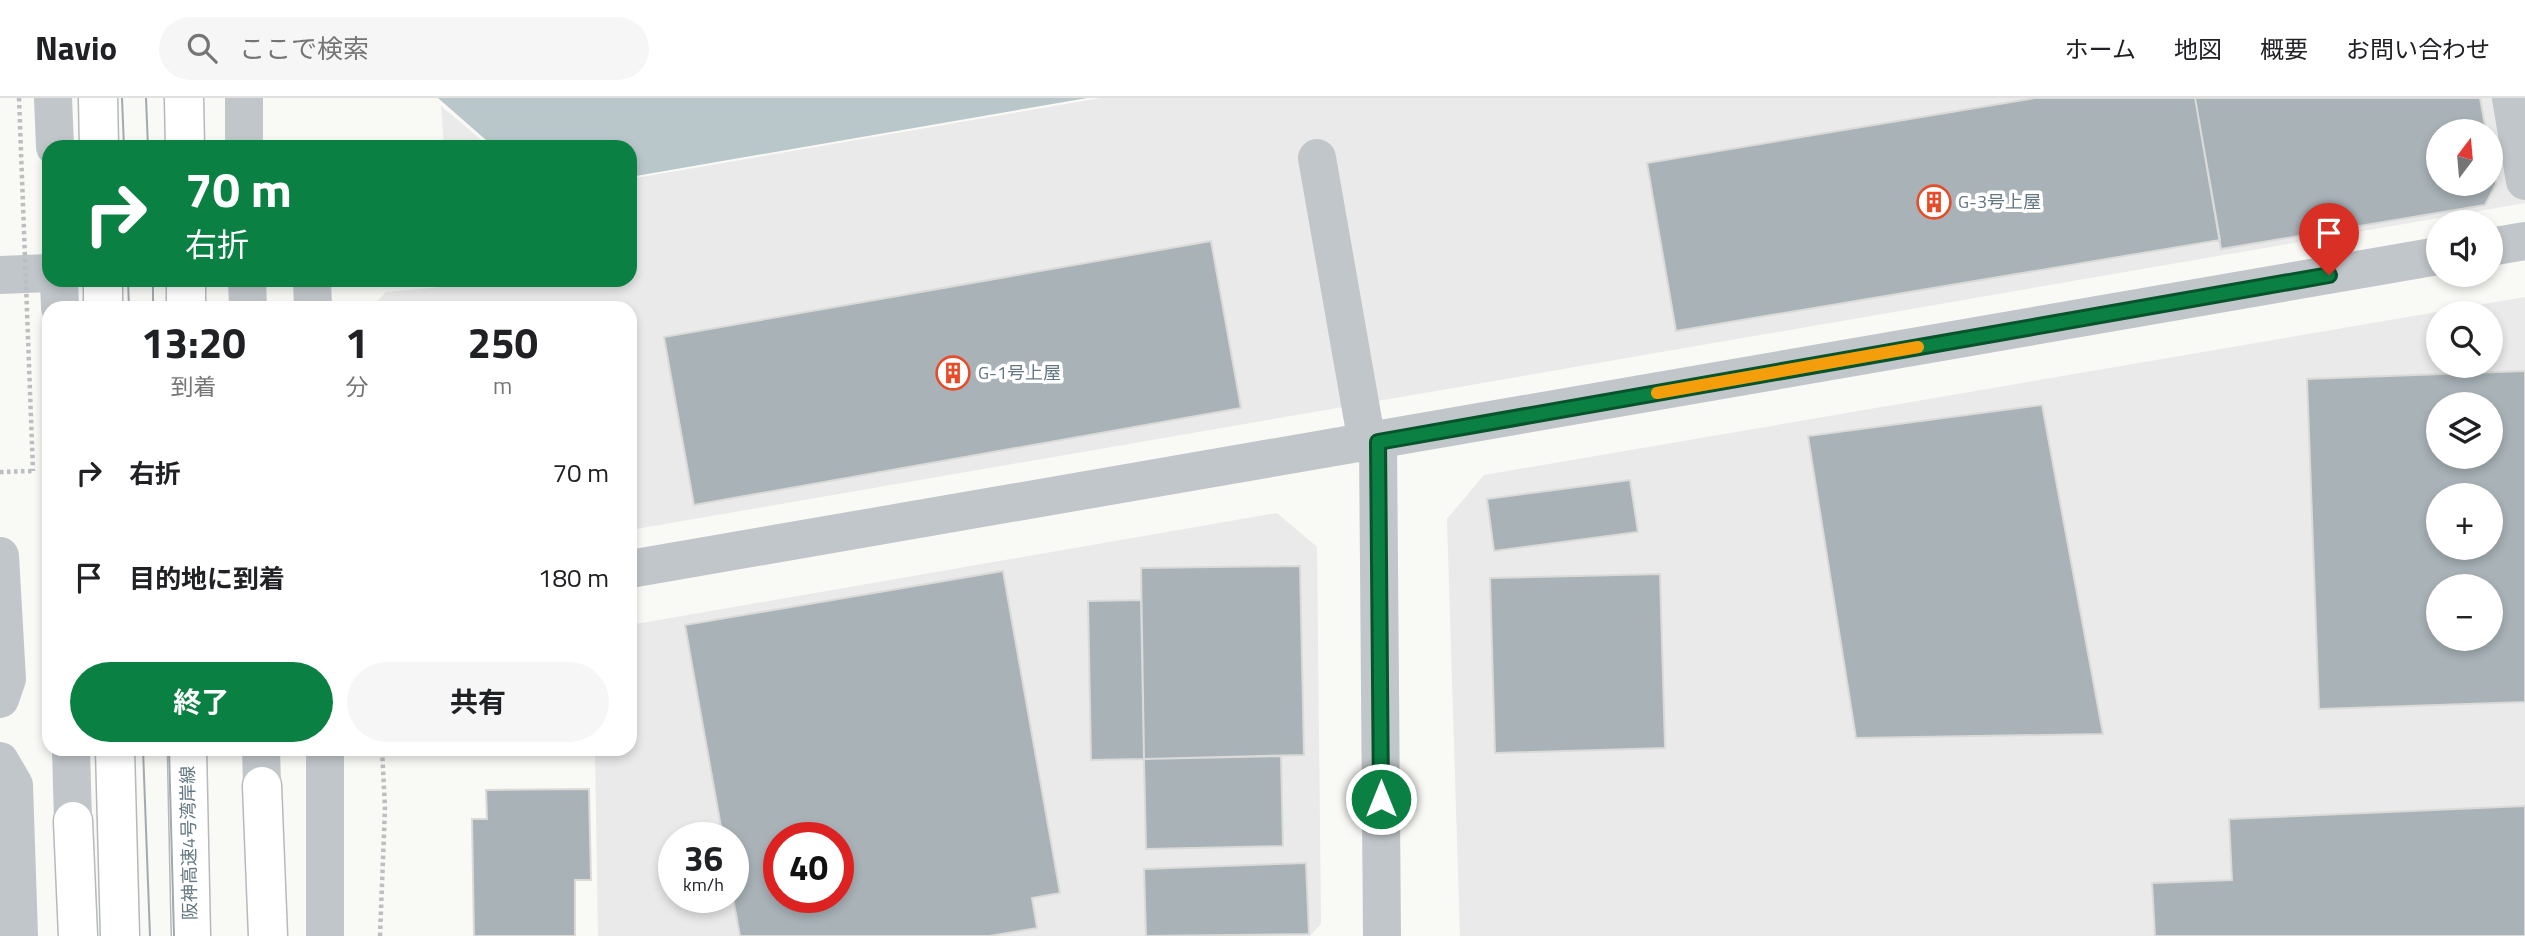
<!DOCTYPE html>
<html lang="ja">
<meta charset="utf-8">
<style>
body{margin:0;font-family:"Titillium Web","Noto Sans JP",sans-serif;background:#f6f6f6;color:#202124;height:100vh;display:flex;flex-direction:column;font-size:26px;white-space:nowrap}
*{box-sizing:border-box;margin:0}
p{font-size:23px;color:#757577}
.icon{flex:none;width:38px;height:38px;fill:none;stroke:currentColor;stroke-width:2;stroke-linecap:round;stroke-linejoin:round}
.map{position:relative;flex:1;overflow:hidden}
.drawer{position:absolute;left:42px;top:203px;width:595px;height:455px;display:flex;flex-direction:column;background:#fff;border-radius:21px;box-shadow:0 4px 10px #0003}
.drawer>*{flex:none}
.top-card{position:absolute;left:42px;top:42px;width:595px;height:147px;border-radius:21px;box-shadow:0 4px 10px #0003;background:#0b8043;color:#fff;overflow:hidden}
.needle{width:46px;rotate:16deg}
.controls{position:absolute;left:2426px;top:21px;display:grid;gap:14px}
.controls a{display:grid;place-items:center;width:77px;height:77px;border-radius:50%;background:#fff;box-shadow:0 4px 10px #0003;font-size:35px}
.speed{position:absolute;left:658px;top:724px;display:flex;gap:14px;font-size:35px;font-weight:700;text-align:center}
.speed>*{display:grid;place-content:center;width:91px;height:91px;border-radius:50%;background:#fff;box-shadow:0 4px 10px #0003;line-height:1}
.speed small{font-size:18px;font-weight:400}
.speed .limit{border:10px solid #d22;background:#fff;color:#111}
.pin{position:absolute;display:grid;place-items:center;width:60px;height:60px;color:#fff;margin:-72px -30px;border-radius:50% 50% 50% 0;rotate:-45deg;box-shadow:0 0 7px #0007}
.pin .icon{rotate:45deg}
.me{position:absolute;width:77px;margin:-38px;rotate:0deg;stroke-linejoin:round;filter:drop-shadow(0 0 5px #0008)}
.turn{display:flex;align-items:center;gap:24px;height:147px;padding:0 28px;font-size:32px}
.turn .icon{width:91px;height:91px;stroke-width:2.5}
.turn b{display:block;font-size:49px;line-height:60px}
.eta{display:flex;justify-content:space-evenly;align-items:center;height:119px;text-align:center}
.eta b{font-size:42px;font-weight:700;line-height:49px}
.action{display:flex;gap:14px;margin-top:auto;padding:14px 28px}
.action a{flex:1;height:80px;border-radius:42px;background:#0b8043;color:#fff;font-size:28px;font-weight:700;line-height:80px;text-align:center}
.action a+a{background:#f6f6f6;color:#202124}
ul{padding:0;list-style:none}
li{display:flex;align-items:center;gap:21px;height:105px;padding:0 28px}
li div{flex:1}
li b{display:block;font-size:26px}
li em{font-style:normal}
header{display:flex;align-items:center;gap:42px;box-sizing:border-box;height:98px;padding:0 35px;background:#fff;border-bottom:2px solid #e0e0e0}
header strong{font-size:33px}
nav{display:flex;gap:38px;margin-inline-start:auto;font-size:24px}
.search{width:490px;height:63px;background:#f6f6f6;display:flex;align-items:center;gap:18px;box-sizing:border-box;padding:0 24px;border-radius:38px;color:#757577;font-size:26px}
.map>svg:first-child{display:block}
.built{fill:#e9eae9;fill-rule:evenodd}
.water{fill:#b9c6ca}
.building{fill:#a8b2b7;stroke:#dadad8;stroke-width:2;fill-rule:evenodd}
.lines{fill:none;stroke-linecap:round;stroke-linejoin:round}
.major-casing{stroke:#b5babe;stroke-width:41}
.highway-casing{stroke:#b5b9bc;stroke-width:41}
.path{stroke:#bbbfc1;stroke-width:4.5;stroke-dasharray:3.5 3.5;stroke-linecap:butt}
.minor{stroke:#c1c6ca;stroke-width:38}
.major{stroke:#fff;stroke-width:38}
.highway{stroke:#fff;stroke-width:38}
.tram{stroke:#a2aaaf;stroke-width:2}
.path-bridge{stroke:#bbbfc1;stroke-width:4.5;stroke-dasharray:3.5 3.5;stroke-linecap:butt}
.route-casing{stroke:#07532c;stroke-width:18}
.route{stroke:#0b8043;stroke-width:12}
.slow{stroke:#f59e0b;stroke-width:12}
.labels{text-anchor:middle;stroke-width:7;stroke-linejoin:round;paint-order:stroke}
.poi-label{font-size:18px;fill:#637681;stroke:#fff;text-anchor:start}
.street-label{font-size:18px;fill:#637681;stroke:#fff}
</style>
<header>
<strong>Navio</strong>
<div class="search"><svg class="icon" aria-label="search" viewBox="0 0 24 24"><circle cx="10" cy="10" r="6"/><path d="M15 15l6 6"/></svg>ここで検索</div>
<nav><a>ホーム</a><a>地図</a><a>概要</a><a>お問い合わせ</a></nav>
</header>
<div class="map">
<svg width="2525" height="838" viewBox="0 0 2525 838">
<rect width="100%" height="100%" fill="#f9f9f6"/>
<path class="built" d="M1101 0H2525V105L630 432V210H371L386 194 454 188V182H630V81ZM2438 33H2490V86H2438Z
M441 8 490 49H444Z
M2525 199V838H1460L1447 421 1484 377ZM2438 215H2490V268H2438ZM2438 306H2490V359H2438ZM2438 397H2490V450H2438ZM2438 488H2490V541H2438Z
M1277 415 1317 449 1321 826 1310 838H598L595 651H630V527ZM674 740H733V800H674ZM779 740H838V800H779Z"/>
<path class="water" d="M438 0H1087L630 79V49H494Z"/>
<path class="building" d="M2035 0H2195L2220 142 1676 233 1647 65Z
M2195 0H2480L2486 33H2438V86H2490V55L2496 86 2485 107 2221 151Z
M1211 143 1241 310 694 407 664 239Z
M2525 273V604L2319 611 2307 281ZM2438 306H2490V359H2438ZM2438 397H2490V450H2438ZM2438 488H2490V541H2438Z
M2042 307 2103 636 1856 640 1808 338Z
M1630 382 1638 434 1494 453 1487 401Z
M1300 468 1304 657 1144 661 1141 470Z
M1003 473 1060 795 1032 800 1037 830 989 838H740L733 800V740H723L685 527ZM779 740H838V800H779Z
M1660 476 1665 650 1495 655 1490 480Z
M1141 502 1144 661 1091 662 1088 503Z
M1281 658 1283 748 1146 751 1144 661Z
M589 691 591 782H575V838H474L472 721H487L486 692Z
M2525 708V838H2155L2152 785 2232 782 2229 721Z
M1306 765 1309 836 1146 838 1144 771Z"/>
<g class="lines">
<defs>
<path id="major" d="M262 688 268 838
M73 723 78 838"/>
<path id="highway" d="M98 0 99 49
M184 0 185 49
M103 182V210
M186 182V210
M115 651 120 838
M187 651 191 838"/>
</defs>
<use href="#major" class="major-casing"/>
<use href="#highway" class="highway-casing"/>
<path class="path" d="M0 374 33 373
M380 838 385 710 382 651"/>
<path class="minor" d="M53 0 55 49
M244 0V49
M2511 0 2525 83
M1317 60 1367 345
M2490 149 2525 143
M0 177 49 175
M59 182 60 210
M247 182 248 210
M312 182 313 210
M1378 343 1382 838
M0 458 7 581 0 601
M630 471 2438 158
M71 651 73 723
M261 651 262 688
M325 651V838
M0 663 14 687 19 838"/>
<use href="#major" class="major"/>
<use href="#highway" class="highway"/>
<path class="tram" d="M122 0 124 49
M146 0 148 49
M128 182 129 210
M153 182V210
M143 651 150 838
M169 651 174 838"/>
<path class="path-bridge" d="M19 0 33 373"/>
</g>
<g class="lines">
<defs>
<path id="route" d="M1381 701 1378 344 2329 177"/>
</defs>
<use href="#route" class="route-casing"/>
<use href="#route" class="route"/>
<path class="slow" d="M1657 295 1918 249"/>
</g>
<defs>
<symbol id="building-ring" viewBox="-11 -11 22 22"><circle r="9.5" fill="#fff" stroke="#e64c29" stroke-width="1.5"/><path d="M-4-6H4V6H1V3H-1V6H-4ZM-2.5-4.3h1.7v1.8h-1.7ZM.8-4.3h1.7v1.8H.8ZM-2.5-1h1.7V.8h-1.7ZM.8-1h1.7V.8H.8Z" fill="#e64c29"/></symbol>
</defs>
<g fill-rule="evenodd">
<use href="#building-ring" x="1915" y="85" width="38" height="38"/>
<use href="#building-ring" x="934" y="256" width="38" height="38"/>
</g>
<g class="labels">
<g class="poi-label">
<text x="1958" y="110">G-3号上屋</text>
<text x="978" y="281">G-1号上屋</text>
</g>
<g class="street-label">
<text transform="translate(189 745) rotate(-91)" y="6">阪神高速4号湾岸線</text>
</g>
</g>
</svg>
<div class="controls">
<a><svg class="needle" viewBox="-14 -14 28 28"><path d="M0-13l5 13h-10z" fill="#e53935"/><path d="M0 13l5-13h-10z" fill="#757577"/></svg></a>
<a><svg class="icon" aria-label="sound" viewBox="0 0 24 24"><path d="M4 9h4l5-4v14l-5-4H4zM17 9q2 3 0 6"/></svg></a>
<a><svg class="icon" aria-label="search" viewBox="0 0 24 24"><circle cx="10" cy="10" r="6"/><path d="M15 15l6 6"/></svg></a>
<a><svg class="icon" aria-label="layers" viewBox="0 0 24 24"><path d="M12 4l9 5-9 5-9-5zM3 14l9 5 9-5"/></svg></a>
<a>+</a>
<a>−</a>
</div>
<div class="speed"><div>36<small>km/h</small></div><div class="limit">40</div></div>
<div class="pin" style="left:2329px;top:177px;background:#d93025"><svg class="icon" aria-label="arrive" viewBox="0 0 24 24"><path d="M6 21V4h12l-3 4 3 4H6"/></svg></div>
<svg class="me" style="left:1381px;top:701px" viewBox="-20 -20 40 40"><circle r="17" fill="#0b8043" stroke="#fff" stroke-width="3"/><path d="M0-11L8 9 0 5-8 9z" fill="#fff"/></svg>
<div class="top-card">
<div class="turn"><svg class="icon" aria-label="right" viewBox="0 0 24 24"><path d="M7 20v-9h11M14 6l5 5-5 5"/></svg><div><b>70 m</b>右折</div></div>
</div>
<section class="drawer">
<div class="eta">
<div><b>13:20</b><p>到着</p></div>
<div><b>1</b><p>分</p></div>
<div><b>250</b><p>m</p></div>
</div>
<ul>
<li><svg class="icon" aria-label="right" viewBox="0 0 24 24"><path d="M7 20v-9h11M14 6l5 5-5 5"/></svg><div><b>右折</b></div><em>70 m</em></li>
<li><svg class="icon" aria-label="arrive" viewBox="0 0 24 24"><path d="M6 21V4h12l-3 4 3 4H6"/></svg><div><b>目的地に到着</b></div><em>180 m</em></li>
</ul>
<div class="action"><a>終了</a><a>共有</a></div>
</section>
</div>
